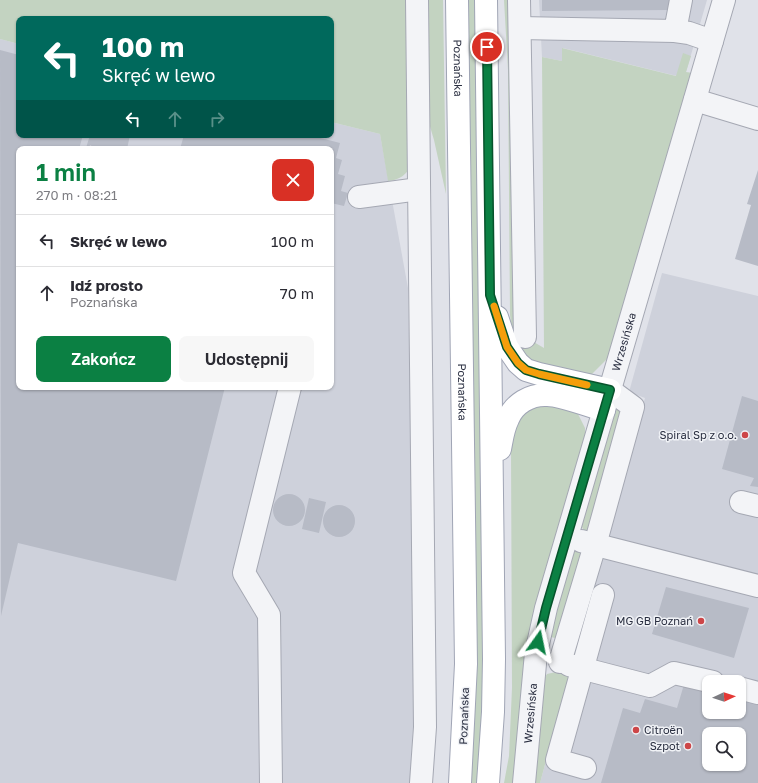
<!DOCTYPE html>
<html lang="pl">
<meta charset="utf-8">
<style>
body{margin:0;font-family:"Golos Text",sans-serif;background:#f7f7f7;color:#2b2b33;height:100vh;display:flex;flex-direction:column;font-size:15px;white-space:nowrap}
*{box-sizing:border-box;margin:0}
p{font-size:13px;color:#7c7c81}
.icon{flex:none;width:22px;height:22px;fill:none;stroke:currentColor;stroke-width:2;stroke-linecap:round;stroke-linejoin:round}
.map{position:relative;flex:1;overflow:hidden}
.details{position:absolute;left:16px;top:146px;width:318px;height:244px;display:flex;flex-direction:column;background:#fff;border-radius:8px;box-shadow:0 1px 3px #0004}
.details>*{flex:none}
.top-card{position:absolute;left:16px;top:16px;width:318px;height:122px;border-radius:8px;box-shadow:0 1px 3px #0004;background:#00695c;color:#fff;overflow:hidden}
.needle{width:26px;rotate:87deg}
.controls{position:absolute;left:702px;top:675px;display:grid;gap:8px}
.controls a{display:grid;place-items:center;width:44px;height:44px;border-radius:8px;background:#fff;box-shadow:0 1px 3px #0004;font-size:20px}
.pin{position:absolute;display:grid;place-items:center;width:34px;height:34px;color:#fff;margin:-17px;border:2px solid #fff;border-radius:50%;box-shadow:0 1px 4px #0007}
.me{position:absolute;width:44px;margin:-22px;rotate:12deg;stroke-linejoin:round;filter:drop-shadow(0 0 3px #0008)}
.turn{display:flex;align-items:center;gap:14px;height:84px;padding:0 20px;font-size:18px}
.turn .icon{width:52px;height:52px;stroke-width:2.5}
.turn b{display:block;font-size:28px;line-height:34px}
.lanes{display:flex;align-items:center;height:38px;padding:0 20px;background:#0003;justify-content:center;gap:20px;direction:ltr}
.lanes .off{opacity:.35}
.round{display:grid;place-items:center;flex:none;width:42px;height:42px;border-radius:8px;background:#f7f7f7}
.head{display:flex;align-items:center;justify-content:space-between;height:68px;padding:0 20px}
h1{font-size:24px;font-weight:600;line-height:30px;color:#0b8043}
.action{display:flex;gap:8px;margin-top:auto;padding:8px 20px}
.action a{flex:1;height:46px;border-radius:8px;background:#0b8043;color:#fff;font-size:16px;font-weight:600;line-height:46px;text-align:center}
.action a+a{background:#f7f7f7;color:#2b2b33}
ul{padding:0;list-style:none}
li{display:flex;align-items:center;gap:12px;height:52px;padding:0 20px;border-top:1px solid #e1e1e2}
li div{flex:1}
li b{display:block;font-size:15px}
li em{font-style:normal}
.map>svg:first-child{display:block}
.built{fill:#ced1db;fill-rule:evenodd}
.green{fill:#c3d3c1}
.building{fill:#b7bbc6;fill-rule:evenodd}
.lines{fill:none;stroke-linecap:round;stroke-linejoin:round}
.minor-casing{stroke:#a5a8b3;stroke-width:24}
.major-casing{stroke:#a0a5b5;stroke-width:24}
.minor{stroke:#f3f4f7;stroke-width:22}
.major{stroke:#fff;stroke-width:22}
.route-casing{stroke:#07532c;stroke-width:10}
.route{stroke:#0b8043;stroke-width:7}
.slow{stroke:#f59e0b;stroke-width:7}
.poi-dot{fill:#cd4648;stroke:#f0f2f6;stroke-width:1.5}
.labels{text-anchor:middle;stroke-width:3;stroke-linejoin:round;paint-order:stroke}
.street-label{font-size:11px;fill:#292e40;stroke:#f0f2f6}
.poi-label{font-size:11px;fill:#292e40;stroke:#f0f2f6;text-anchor:end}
</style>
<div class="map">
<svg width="758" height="783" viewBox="0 0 758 783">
<rect width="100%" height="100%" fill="#e0e2e9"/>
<path class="built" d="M539 0H707L686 72 677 76 563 48 562 61 542 57Z
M0 39 19 44V135H331V122L380 134 408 288 414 573 413 727 410 783H0ZM19 149H331V387H19Z
M662 273 758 296V783H540L645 398 629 392ZM709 682H739V712H709ZM709 734H739V764H709Z"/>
<path class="green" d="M0 0H416L413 164C406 174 401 180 388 181L380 134 331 122V19H19V44L0 39Z
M424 0H443L446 194 434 140 426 113Z
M465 0H478L485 651 480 783H469Z
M504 0H511L520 334 544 348 542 57 562 61V48L676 76 683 53 691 56 686 72 693 73 608 358 592 374 569 377 528 361 513 336 510 315 508 70Z
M550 401 577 412 585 428V439L518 783H504L509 756 512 688 511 449 513 428 521 413Z
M618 407 625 408 590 532 584 531 582 527V522L614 409Z
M577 549 583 551 562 634 555 638 551 637 548 634 571 553Z
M556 672 569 676 540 783H530L542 682 547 674Z"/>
<path class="building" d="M542 0H669V10L542 11Z
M0 50 19 55V135H83L79 149H19V387H225L176 581 18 543 1 616Z
M90 135H130L127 149 95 148 90 145 89 149 86 148Z
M184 135H309L340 143 336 158 342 160 338 174 345 176 341 191 348 193 344 206 331 203V149H180Z
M758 170V266L735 259 751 205 747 204Z
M742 396 758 401V487L750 486 754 478 722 469Z
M273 510a16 16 0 1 1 32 0a16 16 0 1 1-32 0Z
M309 498 326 502 319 533 302 529Z
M323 521a16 16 0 1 1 32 0a16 16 0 1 1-32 0Z
M666 587 749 608 734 658 652 634Z
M685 681 709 688V712H739V697L758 703V783H601L623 708 640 713 645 699 677 708ZM709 734H739V764H709Z"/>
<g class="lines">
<defs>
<g id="minor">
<path d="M417 0 425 727 421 783"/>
<path d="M519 0 525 337"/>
<path d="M520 28 675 31 681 0"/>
<path d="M675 31 689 33 712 41"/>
<path d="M695 100 758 119"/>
<path d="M359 197 419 189"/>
<path d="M741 502 758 506"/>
<path d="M581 541 758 586"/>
<path d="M560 662 595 545 633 407 610 390"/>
<path d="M569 665 650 686 674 673 713 682"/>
<path d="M739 688 758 693"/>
<path d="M585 768 557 760 603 595"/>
<path d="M271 783 269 615 244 573 290 387"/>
<path id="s1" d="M524 783 536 653 546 608 724 0"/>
</g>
<g id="major">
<path id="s2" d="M457 0 466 664 460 783"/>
<path d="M486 0 494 659 493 712 488 783"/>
<path d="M497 317 507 347 518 363 526 370 539 374 610 390"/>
<path d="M500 449C502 439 503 429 508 419 514 404 530 394 547 395 562 395 588 406 604 410"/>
</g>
</defs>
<use href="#minor" class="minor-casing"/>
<use href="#major" class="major-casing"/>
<use href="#minor" class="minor"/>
<use href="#major" class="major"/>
</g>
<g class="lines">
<defs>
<path id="route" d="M487 47 490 295 507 347 518 363 526 370 539 374 610 390 546 608 538 642"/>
</defs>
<use href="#route" class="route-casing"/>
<use href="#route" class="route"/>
<path class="slow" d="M494 306 507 347 518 363 526 370 539 374 587 385"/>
</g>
<g class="poi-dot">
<circle cx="745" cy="435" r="4"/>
<circle cx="701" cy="621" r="4"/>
<circle cx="636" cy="730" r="4"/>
<circle cx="688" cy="746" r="4"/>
</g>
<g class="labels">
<g class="street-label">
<text dy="4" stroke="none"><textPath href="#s2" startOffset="68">Poznańska</textPath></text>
<text dy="4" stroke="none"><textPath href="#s1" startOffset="454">Wrzesińska</textPath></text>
<text dy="4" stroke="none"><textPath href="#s2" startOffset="392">Poznańska</textPath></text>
<text dy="4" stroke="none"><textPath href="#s1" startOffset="70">Wrzesińska</textPath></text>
<text transform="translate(464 716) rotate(-88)" y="4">Poznańska</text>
</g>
<g class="poi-label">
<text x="737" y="439">Spiral Sp z o.o.</text>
<text x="693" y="625">MG GB Poznań</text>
<text x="644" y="734" text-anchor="start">Citroën</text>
<text x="680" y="750">Szpot</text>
</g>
</g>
</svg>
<div class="controls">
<a><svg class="needle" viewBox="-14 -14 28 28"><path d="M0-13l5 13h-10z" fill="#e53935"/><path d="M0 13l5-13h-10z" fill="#7c7c81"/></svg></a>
<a><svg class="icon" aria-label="search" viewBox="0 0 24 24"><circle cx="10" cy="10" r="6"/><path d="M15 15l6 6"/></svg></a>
</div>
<div class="pin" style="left:487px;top:47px;background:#d93025"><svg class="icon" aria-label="arrive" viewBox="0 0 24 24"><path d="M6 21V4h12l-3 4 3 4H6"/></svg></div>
<svg class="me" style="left:538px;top:642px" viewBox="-20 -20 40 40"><path d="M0-17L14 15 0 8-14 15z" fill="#0b8043" stroke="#fff" stroke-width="4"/></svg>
<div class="top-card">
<div class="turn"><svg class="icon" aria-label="left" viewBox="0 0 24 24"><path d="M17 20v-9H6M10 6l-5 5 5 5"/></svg><div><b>100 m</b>Skręć w lewo</div></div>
<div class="lanes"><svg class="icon" aria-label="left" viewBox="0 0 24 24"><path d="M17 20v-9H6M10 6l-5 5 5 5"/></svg><svg class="icon off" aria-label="ahead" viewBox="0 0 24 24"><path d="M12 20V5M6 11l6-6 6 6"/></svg><svg class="icon off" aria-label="right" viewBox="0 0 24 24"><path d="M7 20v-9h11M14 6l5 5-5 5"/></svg></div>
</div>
<section class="details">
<div class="head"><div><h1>1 min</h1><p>270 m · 08:21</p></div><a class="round" style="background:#d93025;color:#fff"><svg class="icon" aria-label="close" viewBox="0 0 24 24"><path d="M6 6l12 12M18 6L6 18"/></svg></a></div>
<ul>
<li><svg class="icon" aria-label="left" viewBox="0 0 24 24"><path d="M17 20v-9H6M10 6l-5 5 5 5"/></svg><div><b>Skręć w lewo</b></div><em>100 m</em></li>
<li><svg class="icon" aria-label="ahead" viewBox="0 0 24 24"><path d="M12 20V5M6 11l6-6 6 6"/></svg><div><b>Idź prosto</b><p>Poznańska</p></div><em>70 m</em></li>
</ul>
<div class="action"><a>Zakończ</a><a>Udostępnij</a></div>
</section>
</div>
